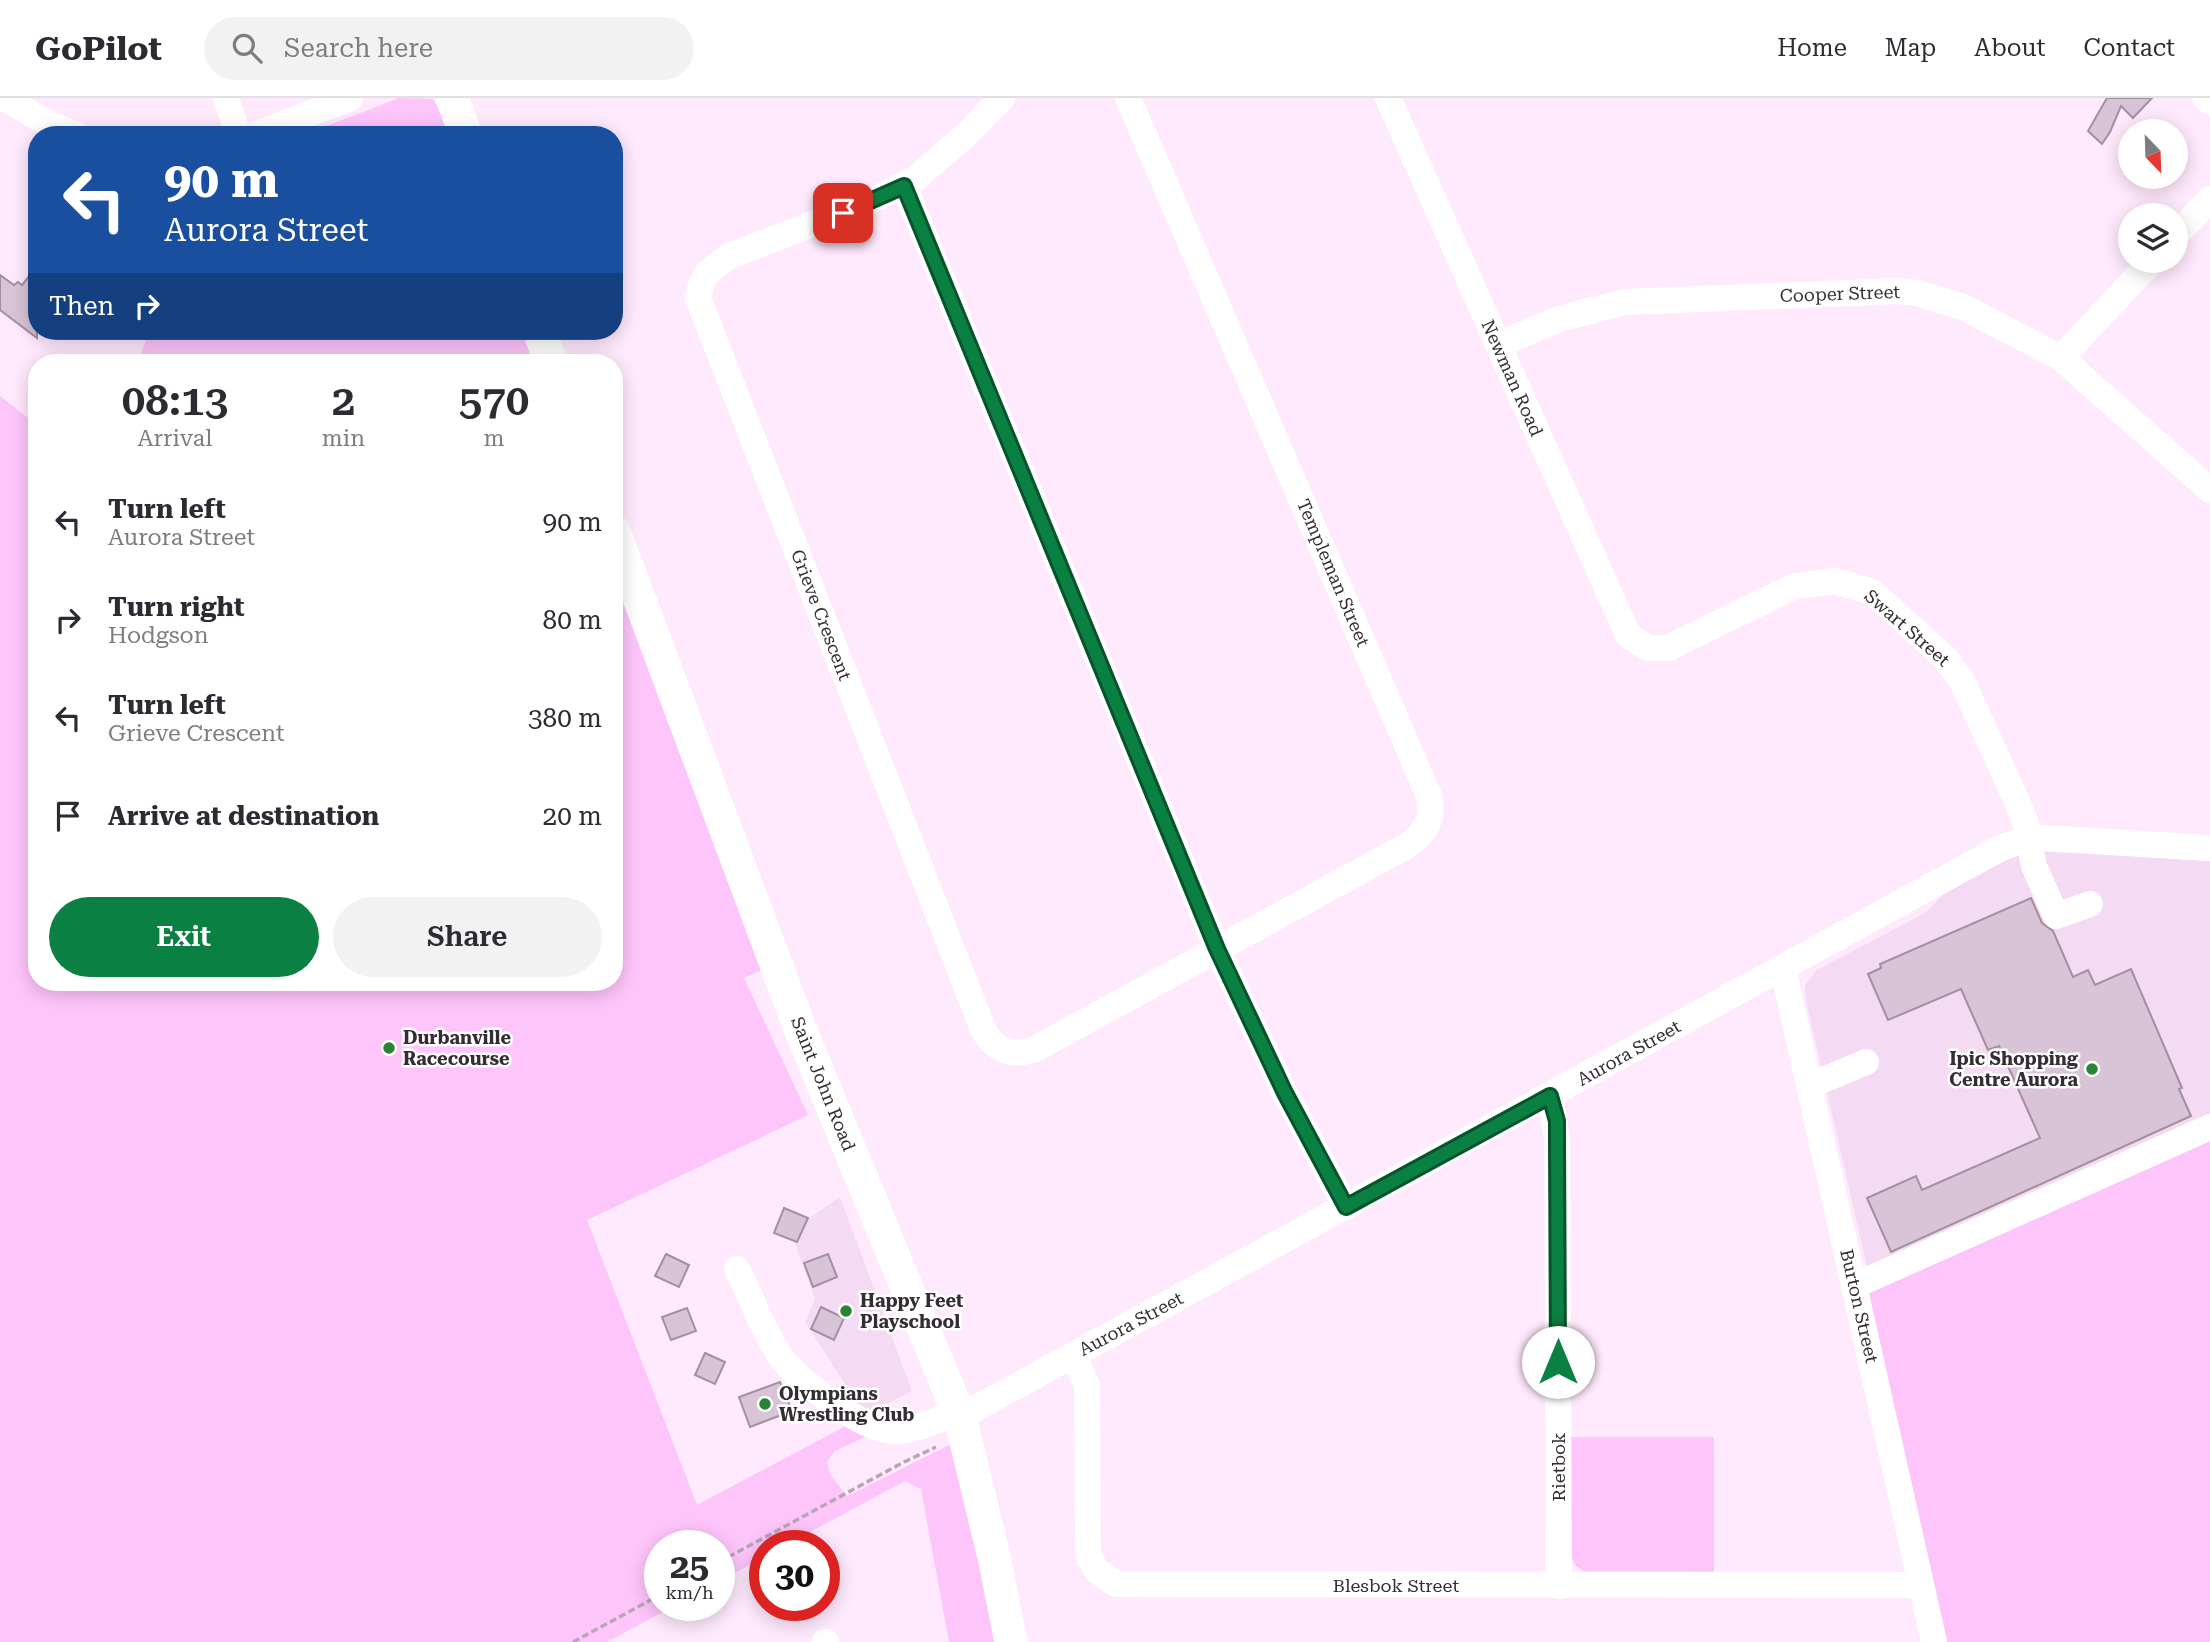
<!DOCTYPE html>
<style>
body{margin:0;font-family:"Roboto Serif",serif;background:#f2f2f3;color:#2b2b33;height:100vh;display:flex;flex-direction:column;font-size:26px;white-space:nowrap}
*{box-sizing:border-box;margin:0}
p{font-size:23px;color:#7c7c81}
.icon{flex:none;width:38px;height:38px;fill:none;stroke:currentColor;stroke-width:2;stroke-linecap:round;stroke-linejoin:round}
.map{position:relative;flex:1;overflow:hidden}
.sheet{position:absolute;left:28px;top:256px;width:595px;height:637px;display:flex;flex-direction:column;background:#fff;border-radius:28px;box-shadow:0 4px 18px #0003}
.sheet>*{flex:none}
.banner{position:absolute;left:28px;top:28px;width:595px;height:214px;border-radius:28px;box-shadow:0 4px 18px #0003;background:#1a4fa0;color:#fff;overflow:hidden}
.needle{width:46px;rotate:157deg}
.buttons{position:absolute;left:2118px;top:21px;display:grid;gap:14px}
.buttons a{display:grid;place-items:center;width:70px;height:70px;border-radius:50%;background:#fff;box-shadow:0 4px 18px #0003;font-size:35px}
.speed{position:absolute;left:644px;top:1432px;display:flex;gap:14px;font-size:35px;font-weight:700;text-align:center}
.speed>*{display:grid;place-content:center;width:91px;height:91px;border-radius:50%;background:#fff;box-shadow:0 4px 18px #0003;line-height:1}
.speed small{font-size:18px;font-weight:400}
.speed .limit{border:10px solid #d22;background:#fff;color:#111}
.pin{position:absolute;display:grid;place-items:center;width:60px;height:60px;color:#fff;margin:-30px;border-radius:14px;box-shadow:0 4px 10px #0006}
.me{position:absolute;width:77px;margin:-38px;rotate:0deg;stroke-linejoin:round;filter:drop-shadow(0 0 5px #0008)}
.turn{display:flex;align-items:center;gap:24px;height:147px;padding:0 21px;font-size:32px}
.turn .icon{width:91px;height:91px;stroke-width:2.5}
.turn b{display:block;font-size:49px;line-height:60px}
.then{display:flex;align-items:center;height:66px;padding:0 21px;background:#0003;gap:14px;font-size:26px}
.eta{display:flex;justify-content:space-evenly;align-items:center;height:119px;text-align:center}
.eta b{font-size:42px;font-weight:600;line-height:49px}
.cta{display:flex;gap:14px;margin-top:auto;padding:14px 21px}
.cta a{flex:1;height:80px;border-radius:42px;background:#0b8043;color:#fff;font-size:28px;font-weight:600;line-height:80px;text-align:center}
.cta a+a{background:#f2f2f3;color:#2b2b33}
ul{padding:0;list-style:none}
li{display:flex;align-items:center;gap:21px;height:98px;padding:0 21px}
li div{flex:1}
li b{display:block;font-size:26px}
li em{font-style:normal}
header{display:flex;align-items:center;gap:42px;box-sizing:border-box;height:98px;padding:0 35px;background:#fff;border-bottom:2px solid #e1e1e2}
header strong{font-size:33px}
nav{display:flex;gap:38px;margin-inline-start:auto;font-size:24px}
.search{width:490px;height:63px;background:#f2f2f3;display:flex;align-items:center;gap:18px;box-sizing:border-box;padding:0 24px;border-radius:38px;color:#7c7c81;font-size:26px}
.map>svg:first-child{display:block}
.built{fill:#f4daf2}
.green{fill:#fec5fb}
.building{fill:#d8c4d6;stroke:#a28fa1;stroke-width:2}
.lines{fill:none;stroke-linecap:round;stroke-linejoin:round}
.path{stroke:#b7a6b5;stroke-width:3.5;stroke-dasharray:7 3.5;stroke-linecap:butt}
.minor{stroke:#fff;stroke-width:26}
.major{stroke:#fff;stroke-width:33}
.route-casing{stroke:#07532c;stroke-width:18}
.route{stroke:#0b8043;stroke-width:12}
.poi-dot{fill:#2a8435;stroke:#fff;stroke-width:2.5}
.labels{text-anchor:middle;stroke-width:5;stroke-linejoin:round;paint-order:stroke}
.street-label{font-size:18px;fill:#352d34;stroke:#fff}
.poi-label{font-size:18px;font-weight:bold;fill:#352d34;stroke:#fff;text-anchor:start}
</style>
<header>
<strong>GoPilot</strong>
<div class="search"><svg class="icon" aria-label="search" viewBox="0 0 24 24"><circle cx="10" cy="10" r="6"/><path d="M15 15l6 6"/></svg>Search here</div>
<nav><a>Home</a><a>Map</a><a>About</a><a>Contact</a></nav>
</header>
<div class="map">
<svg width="2210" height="1544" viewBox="0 0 2210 1544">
<rect width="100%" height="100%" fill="#ffeafd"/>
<path class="built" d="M2042 753 2210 763V1037L1871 1186 1806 902 1805 887 1817 872 1925 815 1945 795 2008 761 2022 755Z
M840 1099 912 1293 865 1317 805 1224 815 1201 794 1143 774 1135 784 1110 808 1121Z"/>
<path class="green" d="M399 0 433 1 454 37H303Z
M149 233H528L540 264H138Z
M0 298 37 327V884H614V464L766 870 744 880 808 1017 587 1122 697 1407 853 1324 867 1338 835 1353 827 1364 830 1376 847 1398 953 1345 998 1544H949L921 1391 905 1383 786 1447H765V1459L719 1483V1447H660V1507H676L607 1544H0Z
M2210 1037V1544H1946L1866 1189Z
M1569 1339H1714V1476L1587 1475 1576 1468 1570 1457Z"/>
<path class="building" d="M2107 0H2152L2133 20 2121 8 2110 34 2102 46 2088 33Z
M37 168V240L0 212V177L14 187 18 184 22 187Z
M2031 800 2042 825 2053 833 2073 879 2088 872 2095 887 2131 871 2182 990 2179 991 2191 1018 1891 1154 1867 1100 1916 1078 1922 1092 2040 1040 1999 948 1988 952 1961 891 1888 922 1868 876 1881 870 1880 866Z
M784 1110 808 1120 797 1144 774 1135Z
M666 1156 689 1167 679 1189 655 1178Z
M828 1156 837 1179 813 1189 804 1165Z
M821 1209 844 1220 834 1242 811 1231Z
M687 1210 696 1233 671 1242 662 1219Z
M705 1255 725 1264 715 1286 695 1277Z
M780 1284 792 1313 750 1329 739 1299Z"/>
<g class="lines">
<path class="path" d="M719 1464 904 1364 936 1349
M573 1544 660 1497"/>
<path class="minor" d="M4 0 46 24 76 37
M226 0 238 37
M1002 0 967 36 916 80 865 106 729 158 707 175 701 186 698 200 983 931C994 953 1015 960 1037 950L1408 747C1426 735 1434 719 1429 698L1128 0
M1388 0 1628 537 1648 550H1668L1795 488 1835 483 1872 494 1945 560 1961 581 2016 701 2025 724 2034 768 2056 818 2090 806
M2205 0 2210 4
M254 37 350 0
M904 88 1217 851 1285 995 1346 1109
M2175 138 2210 101
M1498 247 1559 221 1625 204 1897 193 1918 195 1963 209 2061 260 2210 392
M2061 260 2152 163
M1783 871 1934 1544
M1809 988 1866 964
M1550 998 1557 1040 1559 1488
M737 1171C751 1199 763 1232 780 1258 798 1283 864 1334 896 1333 917 1332 938 1322 957 1314
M1854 1188 2210 1029
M1073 1257 1087 1287 1088 1456 1096 1472 1116 1486 1921 1487
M960 1319 1999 751 2026 741 2041 740 2210 750
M825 1544H826"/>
<path class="major" d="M452 0 466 37
M539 233 551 264
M614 433 801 933 960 1319 994 1459 1011 1544"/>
</g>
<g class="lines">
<defs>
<path id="route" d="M843 115 904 88 1217 851 1285 995 1346 1109 1550 998 1557 1023V1040L1558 1264"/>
</defs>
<use href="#route" class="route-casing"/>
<use href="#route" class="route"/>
</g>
<g class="poi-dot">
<circle cx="389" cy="950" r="7"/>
<circle cx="2092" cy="971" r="7"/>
<circle cx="846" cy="1213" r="7"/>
<circle cx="765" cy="1306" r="7"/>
</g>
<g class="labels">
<g class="street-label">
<text transform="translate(1840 196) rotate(-2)" y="6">Cooper Street</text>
<text transform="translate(1512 280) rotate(66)" y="6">Newman Road</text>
<text transform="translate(1333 475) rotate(67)" y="6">Templeman Street</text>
<text transform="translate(821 517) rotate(69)" y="6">Grieve Crescent</text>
<text transform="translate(1907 530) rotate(41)" y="6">Swart Street</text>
<text transform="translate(1629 955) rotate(-29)" y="6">Aurora Street</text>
<text transform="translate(823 986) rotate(68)" y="6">Saint John Road</text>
<text transform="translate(1859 1208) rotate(77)" y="6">Burton Street</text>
<text transform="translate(1131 1226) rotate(-28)" y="6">Aurora Street</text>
<text transform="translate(1559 1369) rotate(-90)" y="6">Rietbok</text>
<text x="1396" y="1494">Blesbok Street</text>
</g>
<g class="poi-label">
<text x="403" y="946">Durbanville<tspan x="403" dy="21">Racecourse</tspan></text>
<text x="2078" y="967" text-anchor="end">Ipic Shopping<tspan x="2078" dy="21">Centre Aurora</tspan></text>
<text x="860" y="1209">Happy Feet<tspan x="860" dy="21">Playschool</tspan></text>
<text x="779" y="1302">Olympians<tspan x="779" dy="21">Wrestling Club</tspan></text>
</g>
</g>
</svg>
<div class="buttons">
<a><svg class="needle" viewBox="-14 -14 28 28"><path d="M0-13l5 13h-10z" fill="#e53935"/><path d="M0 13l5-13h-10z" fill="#7c7c81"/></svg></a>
<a><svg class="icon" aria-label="layers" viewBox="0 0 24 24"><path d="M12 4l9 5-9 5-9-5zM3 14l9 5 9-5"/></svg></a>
</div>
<div class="speed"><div>25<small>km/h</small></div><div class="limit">30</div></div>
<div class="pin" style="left:843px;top:115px;background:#d93025"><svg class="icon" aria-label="arrive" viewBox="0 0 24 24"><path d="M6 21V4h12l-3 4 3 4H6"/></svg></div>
<svg class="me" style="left:1558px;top:1264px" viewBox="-20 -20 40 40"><circle r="19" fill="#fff"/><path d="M0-13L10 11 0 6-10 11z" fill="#0b8043"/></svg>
<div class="banner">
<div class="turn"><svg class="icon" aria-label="left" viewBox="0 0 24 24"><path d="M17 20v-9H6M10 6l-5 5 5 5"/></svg><div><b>90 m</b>Aurora Street</div></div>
<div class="then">Then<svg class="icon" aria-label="right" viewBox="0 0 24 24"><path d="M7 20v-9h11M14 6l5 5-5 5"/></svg></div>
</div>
<section class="sheet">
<div class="eta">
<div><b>08:13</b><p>Arrival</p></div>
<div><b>2</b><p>min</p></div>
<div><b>570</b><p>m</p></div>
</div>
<ul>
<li><svg class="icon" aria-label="left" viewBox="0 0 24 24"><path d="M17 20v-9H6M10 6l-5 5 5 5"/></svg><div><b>Turn left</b><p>Aurora Street</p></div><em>90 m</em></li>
<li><svg class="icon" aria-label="right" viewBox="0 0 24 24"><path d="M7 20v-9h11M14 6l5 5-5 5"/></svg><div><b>Turn right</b><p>Hodgson</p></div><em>80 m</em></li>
<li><svg class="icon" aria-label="left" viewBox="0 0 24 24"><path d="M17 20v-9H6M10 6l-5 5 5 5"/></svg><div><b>Turn left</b><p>Grieve Crescent</p></div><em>380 m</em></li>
<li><svg class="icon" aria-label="arrive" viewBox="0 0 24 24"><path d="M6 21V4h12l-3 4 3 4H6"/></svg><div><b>Arrive at destination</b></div><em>20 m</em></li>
</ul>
<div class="cta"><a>Exit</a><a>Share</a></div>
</section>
</div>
